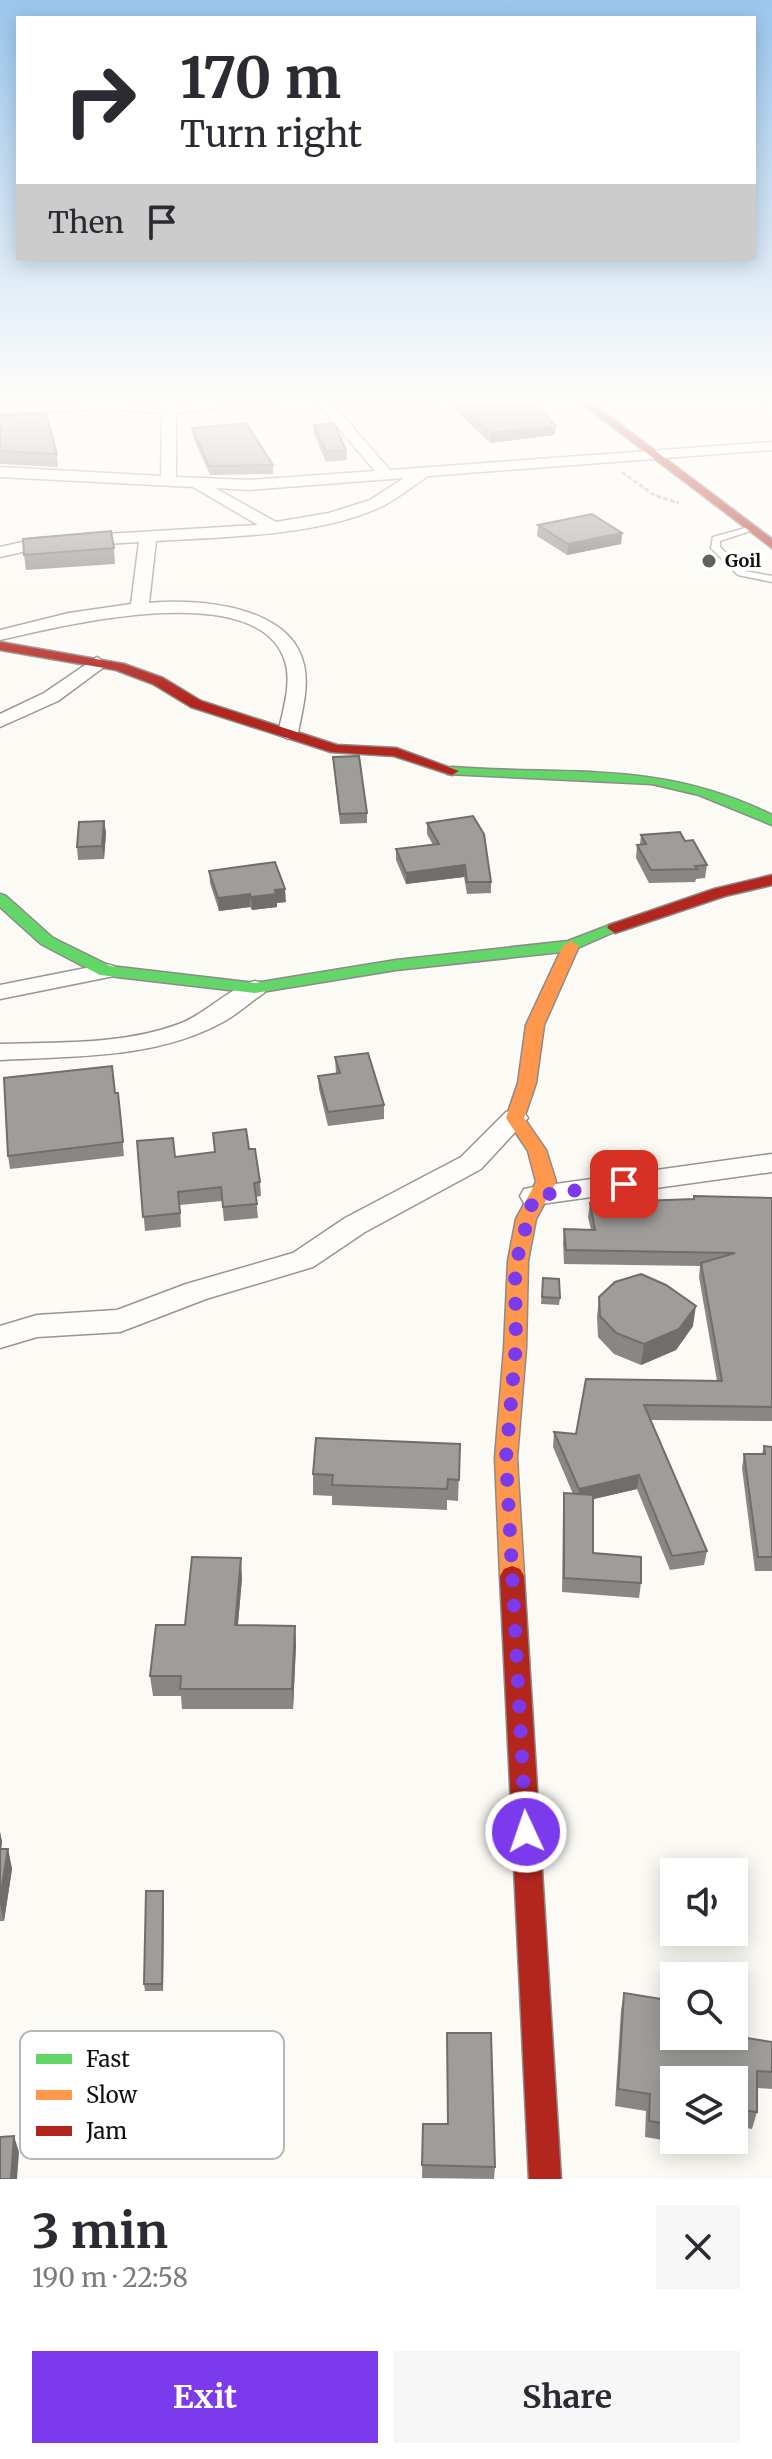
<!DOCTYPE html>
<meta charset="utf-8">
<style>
body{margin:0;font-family:Merriweather,serif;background:#f7f7f7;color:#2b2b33;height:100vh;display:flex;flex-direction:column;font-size:30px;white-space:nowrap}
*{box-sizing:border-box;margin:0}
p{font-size:26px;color:#7c7c81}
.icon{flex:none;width:44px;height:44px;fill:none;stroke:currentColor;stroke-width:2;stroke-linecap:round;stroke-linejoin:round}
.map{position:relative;height:2179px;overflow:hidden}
.panel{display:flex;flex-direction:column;background:#fff;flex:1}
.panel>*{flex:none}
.guide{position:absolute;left:16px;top:16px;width:740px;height:244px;border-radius:0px;box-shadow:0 4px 20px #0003;background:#fff;color:#2b2b33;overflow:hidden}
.fabs{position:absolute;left:660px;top:1858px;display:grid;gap:16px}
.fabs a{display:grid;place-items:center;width:88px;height:88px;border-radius:0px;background:#fff;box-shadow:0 4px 20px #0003;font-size:40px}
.pin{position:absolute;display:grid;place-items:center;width:68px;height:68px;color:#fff;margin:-34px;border-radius:16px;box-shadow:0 4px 12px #0006}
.me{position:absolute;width:88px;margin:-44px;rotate:357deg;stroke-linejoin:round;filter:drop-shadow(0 0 6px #0008)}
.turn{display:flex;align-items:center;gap:28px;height:168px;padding:0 32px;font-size:36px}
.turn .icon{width:104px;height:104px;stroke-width:2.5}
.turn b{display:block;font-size:56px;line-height:68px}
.then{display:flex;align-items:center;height:76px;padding:0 32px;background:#0003;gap:16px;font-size:30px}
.round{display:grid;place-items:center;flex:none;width:84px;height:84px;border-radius:0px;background:#f7f7f7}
.summary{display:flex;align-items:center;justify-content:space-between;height:136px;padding:0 32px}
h1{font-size:48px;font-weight:700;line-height:60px}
.action{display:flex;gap:16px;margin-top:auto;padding:16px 32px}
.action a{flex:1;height:92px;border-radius:0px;background:#7c3aed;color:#fff;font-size:32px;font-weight:700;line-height:92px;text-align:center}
.action a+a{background:#f7f7f7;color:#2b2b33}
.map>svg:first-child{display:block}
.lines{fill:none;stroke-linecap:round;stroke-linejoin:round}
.lane-casing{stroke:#969592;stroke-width:3}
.street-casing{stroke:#969592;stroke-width:3}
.fast-casing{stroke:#8c8b89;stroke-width:3}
.slow-casing{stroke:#8c8b89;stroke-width:3}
.jam-casing{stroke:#8c8b89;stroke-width:3}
.path{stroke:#b9b9b8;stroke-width:3;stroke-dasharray:5 2;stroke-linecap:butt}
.lane{fill:#fffefd;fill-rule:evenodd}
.street{fill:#fffefd;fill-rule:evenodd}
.fast{fill:#63d668;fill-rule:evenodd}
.slow{fill:#ff974d;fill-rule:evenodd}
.jam{fill:#b3261e;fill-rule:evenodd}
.wall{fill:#898784}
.shaded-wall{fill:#6f6e6b}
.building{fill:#9f9d99;stroke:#6f6e6b;stroke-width:2}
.route{stroke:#7c3aed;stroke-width:14;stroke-dasharray:0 25.2}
.poi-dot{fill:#62615f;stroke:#fff;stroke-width:3}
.labels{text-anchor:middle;stroke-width:8;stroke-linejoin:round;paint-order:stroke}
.far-poi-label{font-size:18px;font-weight:bold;fill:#0f0f0f;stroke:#fff;text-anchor:start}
.key{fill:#fff;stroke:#b7b7b7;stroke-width:2}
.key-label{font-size:22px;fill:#0f0f0f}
</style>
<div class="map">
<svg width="772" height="2179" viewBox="0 0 772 2179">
<rect width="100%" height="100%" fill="#fcfaf4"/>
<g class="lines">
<defs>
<path id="lane" d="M749 527 756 529 720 541V547L744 571 772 576V582L738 575 711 548 713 537Z"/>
<path id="street" d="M160 397H174L175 404 248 397H279L272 401 176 413V477L249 480 375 471 312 397H436L429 401H330L390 470 772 442V450L428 476C413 486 397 499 381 507 318 536 225 537 156 541L149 603C197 598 291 605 304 665 309 687 302 711 298 733L288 739 278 733C283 711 292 683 285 661 258 576 60 626 0 640V630L69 613 131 604 139 542 40 548 0 557V547L40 538 258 525 193 487 0 477V467L161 476 162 413 110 409 0 413V405L110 401 161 404ZM404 478 370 500 329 513 276 522 215 488 249 490Z
M97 657 106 663 104 667 58 701 0 727V714L44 693Z
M106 964 114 966 118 971 114 976 0 999V985Z
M255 981 264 983 267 988 264 993C250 1002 238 1014 223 1022 156 1059 74 1056 0 1060V1044C59 1042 123 1045 179 1024 206 1014 230 987 255 981Z
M515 1110 524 1112 528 1118 481 1169 365 1232 313 1267 206 1299 120 1332 37 1337 0 1348V1326L37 1315 117 1310 186 1284 293 1253 345 1218 461 1157 506 1112Z
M772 1154V1172L534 1205 524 1203 520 1196 524 1189 534 1187Z"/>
<path id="fast" d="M452 767C568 776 656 760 766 812L772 815V825L699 795 652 784 447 774V768Z
M0 894 6 896 53 938 110 966 255 983 396 960 568 941 615 923 623 928 571 951 396 970 255 993 100 975 41 944 0 907Z"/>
<path id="slow" d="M571 941 579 946 544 1025 536 1083 524 1118 546 1150 556 1182 536 1219 528 1261 526 1348 517 1458 524 1576 520 1583 512 1586 504 1583 500 1576 495 1458 504 1348 508 1261 516 1219 536 1182 528 1151 506 1118 518 1083 526 1025 563 946Z"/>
<path id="jam" d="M573 397H584L772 539V548Z
M0 642 124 664 163 678 201 701 337 745 396 748 459 771 452 775 394 756 331 752 191 707 153 684 116 670 0 650Z
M772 875V885L725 896 621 931 615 933 607 928 609 925 714 889Z
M512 1566 520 1569 524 1576 561 2179H529L500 1576 504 1569Z"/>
</defs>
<use href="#lane" class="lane-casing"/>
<use href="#street" class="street-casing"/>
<use href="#fast" class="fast-casing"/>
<use href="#slow" class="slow-casing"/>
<use href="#jam" class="jam-casing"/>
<path class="path" d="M622 472 654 495 679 503"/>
<use href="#lane" class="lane"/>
<use href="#street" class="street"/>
<use href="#fast" class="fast"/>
<use href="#slow" class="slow"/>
<use href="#jam" class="jam"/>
</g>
<path class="wall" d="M448 397H527L556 426 555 435 490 443 448 403Z
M0 416 57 454 58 467 0 464Z
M314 425 346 450 347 460 326 462 314 434Z
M192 428 273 465V474L210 475 193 437Z
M538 525 622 533 621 544 567 555 537 536Z
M114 548 115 564 26 570 24 555Z
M333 757 367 813V823L340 824Z
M104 821 106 833 104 859 78 860 77 847Z
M427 823 491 882V893L467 894 464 877 406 884 396 860V849L433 845 427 834Z
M641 835 685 841 707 865 705 878 696 879 695 882 649 883 636 858 637 845H640Z
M209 871 286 902 277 903V907L252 910 250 907 219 911 210 883Z
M335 1057 384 1105V1119L328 1126 319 1089 318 1076 336 1074Z
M115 1093H118L124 1156 10 1169 8 1156Z
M137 1141 175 1157 249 1149 260 1182 261 1196 256 1197 258 1218 224 1221 222 1201 180 1205 181 1227 145 1231Z
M772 1198V1421L650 1420 707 1551 704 1565 670 1570 637 1489 593 1499V1553L641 1583 639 1598 562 1592 563 1507 564 1493 573 1494 553 1447 554 1432 576 1434 586 1379 717 1381 699 1277 700 1266 564 1264 563 1243 564 1229 591 1230 588 1217 590 1203Z
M543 1278 560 1298 559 1305 541 1304Z
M599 1297 693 1326 676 1350 641 1365 614 1354 598 1337 597 1317Z
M460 1444 458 1501 447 1500V1510L332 1505V1496L313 1495V1474Z
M764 1446 772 1447V1571H755L742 1468 744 1454H762Z
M242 1578 238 1625 295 1626 296 1645 293 1709H182L181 1696H153L150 1676 185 1625Z
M0 1832 2 1842 1 1849H8L12 1869 4 1921H0Z
M163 1891 164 1898 163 1991H145L144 1984Z
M624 1993 674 2036 772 2042V2089L757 2088V2112L752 2129 734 2126V2080H674V2140H715L712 2148 645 2137 646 2111 615 2106 621 2010Z
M447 2033 495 2167 494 2179 422 2178 423 2124H447Z"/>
<path class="shaded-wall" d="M556 426 555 435 490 443V433Z
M622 533 621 544 567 555 568 544Z
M104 821 106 833 104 859 102 846Z
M465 865 464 877 406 884V873Z
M285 889 286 902 277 903V907L252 910 251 897 275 890Z
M250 894V907L219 911 218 898Z
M696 1306 693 1326 676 1350 641 1365 644 1344Z
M639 1475 637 1489 577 1503 579 1489Z
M241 1558 242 1578 236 1645 235 1625Z
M295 1626 296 1645 293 1709 292 1689Z
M0 1832 2 1842 0 1858Z
M8 1849 12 1869 4 1921 0 1904V1898Z
M163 1891 164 1898 163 1991 162 1984Z
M14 2136 19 2152 17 2179H11Z"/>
<path class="building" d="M451 397H527L556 426 490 433Z
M46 413 57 454 0 451V416Z
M246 423 273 465 209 466 192 428Z
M334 423 346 450 326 451 314 425Z
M592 514 622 533 568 544 538 525Z
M111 531 114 548 24 555 23 539Z
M359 756 367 813 340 814 333 757Z
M473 816 484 834 491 882H467L465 865 406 873 396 849 439 844 427 823Z
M104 821 102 846 77 847 79 822Z
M680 832 685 841 693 840 707 865 695 866 697 869 651 870 637 845 646 844 641 835Z
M275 862 285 889 275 890 276 894 251 897 250 894 218 898 209 871Z
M368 1053 384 1105 328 1112 318 1076 340 1073 335 1057Z
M112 1066 115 1093H118L123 1142 8 1156 4 1078Z
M246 1129 249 1149H255L260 1182 254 1183 257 1204 223 1207 221 1187 178 1192 180 1213 143 1217 137 1141 173 1138 175 1157 215 1152 213 1133Z
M694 1196 772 1198V1407L644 1405 707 1551 672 1556 639 1475 579 1489 554 1432 576 1434 586 1379 722 1381 701 1263 735 1253 566 1250 564 1229 595 1230 590 1203 694 1199Z
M641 1274 666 1285 696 1306 679 1329 644 1344 616 1333 600 1316 599 1297 615 1282Z
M543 1278 559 1279 560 1298 542 1297Z
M316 1438 460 1444 459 1480 448 1479 447 1489 332 1485 333 1475 313 1474Z
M764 1446 772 1447V1557H758L744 1454H765Z
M564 1493 593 1495V1553L641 1557V1583L564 1578Z
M192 1557 241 1558 235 1625 295 1626 292 1689H180L181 1676H150L156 1625H185Z
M0 1849H8L0 1898Z
M146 1891H163L162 1984H144Z
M624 1993 674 2001V2036H734L772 2042V2072L757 2071V2112L734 2109V2080H674V2125L649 2121 650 2094 618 2089Z
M447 2033H491L495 2167 422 2165 423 2124H448Z
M14 2136 11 2179H0V2137Z"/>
<linearGradient id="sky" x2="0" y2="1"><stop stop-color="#9bc7ef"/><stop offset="0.57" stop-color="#fefdfa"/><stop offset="1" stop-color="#fefdfa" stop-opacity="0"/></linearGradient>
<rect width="772" height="702" fill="url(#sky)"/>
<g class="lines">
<path class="route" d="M526 1832 506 1458 516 1345 515 1267 534 1196 624 1184"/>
</g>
<circle class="poi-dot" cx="709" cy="561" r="8"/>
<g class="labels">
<g class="far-poi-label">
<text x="725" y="567">Goil</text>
</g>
</g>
<rect x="20" y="2031" width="264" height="128" rx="12" class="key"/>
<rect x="36" y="2054" width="36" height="10" fill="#63d668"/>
<rect x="36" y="2090" width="36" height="10" fill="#ff974d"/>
<rect x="36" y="2126" width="36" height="10" fill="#b3261e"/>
<g class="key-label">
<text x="86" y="2067">Fast</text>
<text x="86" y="2103">Slow</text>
<text x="86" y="2139">Jam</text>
</g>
</svg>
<div class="fabs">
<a><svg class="icon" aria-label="sound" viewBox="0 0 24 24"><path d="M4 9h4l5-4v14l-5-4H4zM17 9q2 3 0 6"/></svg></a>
<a><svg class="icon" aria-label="search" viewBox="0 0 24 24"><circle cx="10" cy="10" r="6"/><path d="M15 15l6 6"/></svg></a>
<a><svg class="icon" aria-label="layers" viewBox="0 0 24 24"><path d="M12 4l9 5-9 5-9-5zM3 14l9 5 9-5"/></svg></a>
</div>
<div class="pin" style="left:624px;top:1184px;background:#d93025"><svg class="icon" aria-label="arrive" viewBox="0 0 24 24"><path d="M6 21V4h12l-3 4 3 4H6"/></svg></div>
<svg class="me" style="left:526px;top:1832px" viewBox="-20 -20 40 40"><circle r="17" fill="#7c3aed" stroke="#fff" stroke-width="3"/><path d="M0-11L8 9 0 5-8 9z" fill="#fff"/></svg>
<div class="guide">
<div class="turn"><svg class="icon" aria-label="right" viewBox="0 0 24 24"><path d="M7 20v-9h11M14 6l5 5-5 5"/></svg><div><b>170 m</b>Turn right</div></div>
<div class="then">Then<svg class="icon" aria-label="arrive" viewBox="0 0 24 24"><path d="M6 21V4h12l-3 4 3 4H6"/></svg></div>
</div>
</div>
<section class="panel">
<div class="summary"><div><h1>3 min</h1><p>190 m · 22:58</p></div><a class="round"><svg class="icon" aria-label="close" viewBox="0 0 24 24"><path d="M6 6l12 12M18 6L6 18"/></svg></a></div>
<div class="action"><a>Exit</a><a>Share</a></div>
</section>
